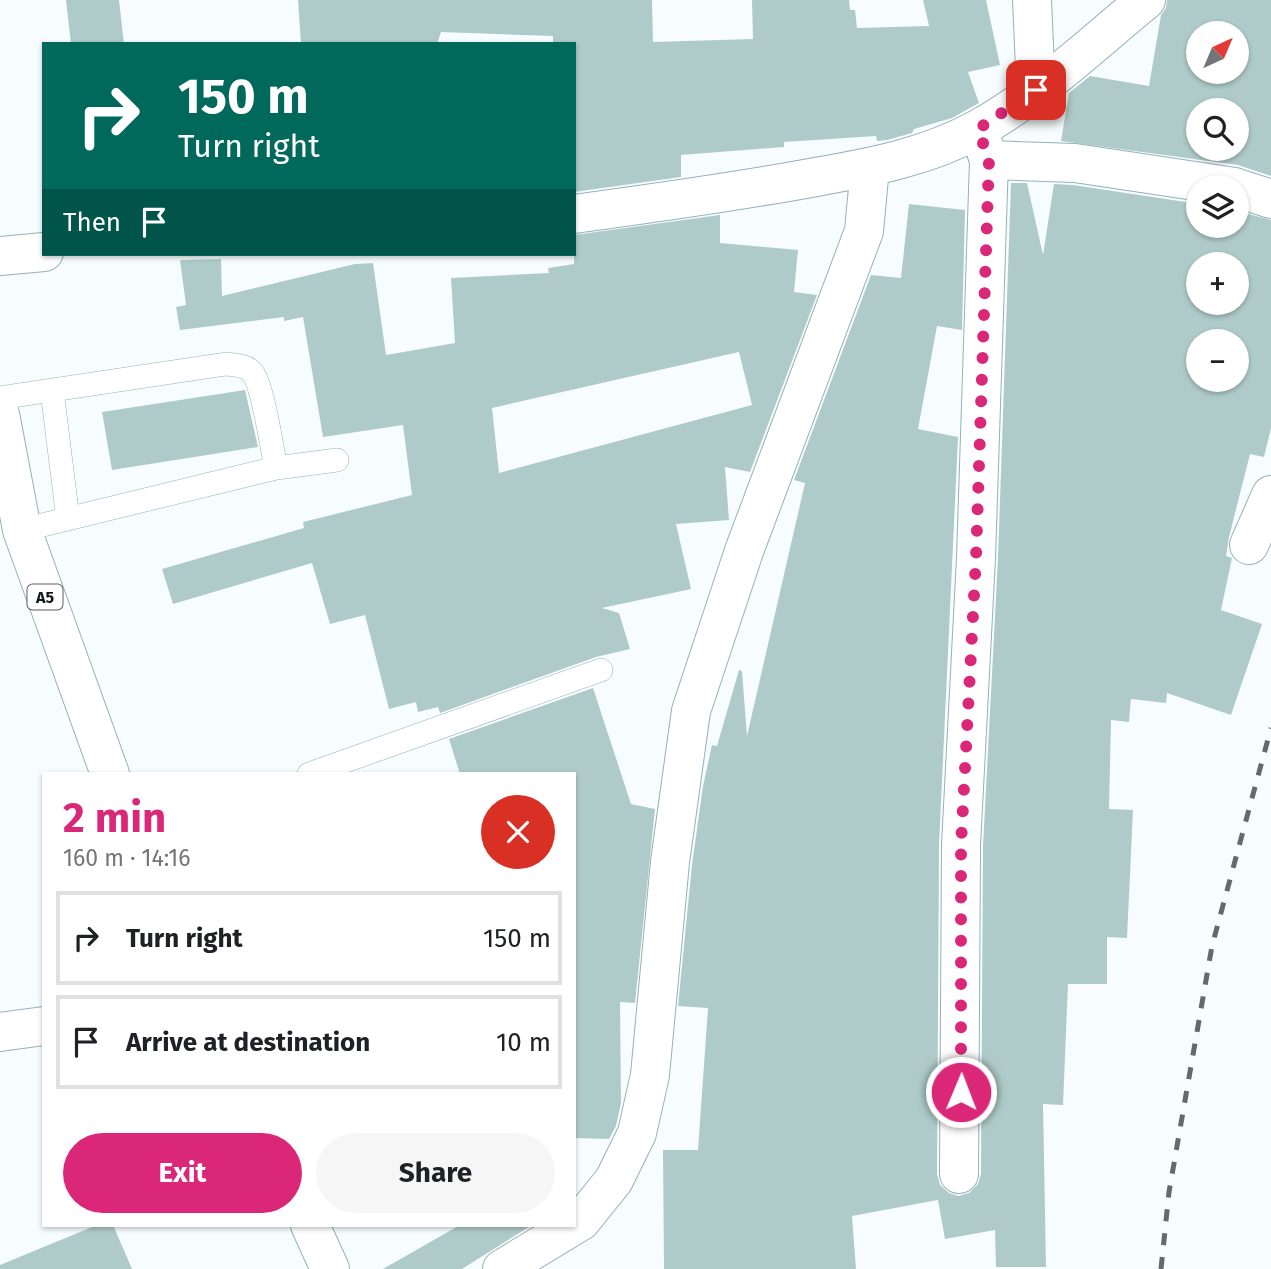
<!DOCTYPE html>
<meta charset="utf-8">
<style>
body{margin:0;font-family:"Fira Sans",sans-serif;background:#f6f6f6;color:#202124;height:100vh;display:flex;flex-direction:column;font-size:26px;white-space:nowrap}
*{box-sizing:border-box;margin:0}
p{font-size:23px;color:#757577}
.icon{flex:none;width:38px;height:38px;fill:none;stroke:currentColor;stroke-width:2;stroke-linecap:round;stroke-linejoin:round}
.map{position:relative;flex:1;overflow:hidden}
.details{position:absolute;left:42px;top:772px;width:534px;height:455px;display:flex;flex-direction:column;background:#fff;border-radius:0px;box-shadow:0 2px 5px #0004}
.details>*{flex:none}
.top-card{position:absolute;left:42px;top:42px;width:534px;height:214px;border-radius:0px;box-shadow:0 2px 5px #0004;background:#00695c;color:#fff;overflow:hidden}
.needle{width:46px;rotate:44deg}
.buttons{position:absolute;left:1186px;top:21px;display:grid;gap:14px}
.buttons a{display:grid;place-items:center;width:63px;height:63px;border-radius:50%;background:#fff;box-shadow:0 2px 5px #0004;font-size:35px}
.pin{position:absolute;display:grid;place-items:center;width:60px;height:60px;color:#fff;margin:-30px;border-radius:14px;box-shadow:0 4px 10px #0006}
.me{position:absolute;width:77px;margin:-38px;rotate:1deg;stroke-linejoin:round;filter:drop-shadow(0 0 5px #0008)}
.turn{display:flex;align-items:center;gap:24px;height:147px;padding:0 21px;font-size:32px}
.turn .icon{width:91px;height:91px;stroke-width:2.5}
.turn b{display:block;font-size:49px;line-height:60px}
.then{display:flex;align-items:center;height:66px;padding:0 21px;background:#0003;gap:14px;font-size:26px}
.round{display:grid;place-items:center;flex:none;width:74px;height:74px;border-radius:37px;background:#f6f6f6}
.overview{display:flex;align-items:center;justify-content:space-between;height:119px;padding:0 21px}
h1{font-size:42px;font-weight:700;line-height:52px;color:#db2777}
.action{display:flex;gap:14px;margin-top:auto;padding:14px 21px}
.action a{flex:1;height:80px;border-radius:42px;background:#db2777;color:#fff;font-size:28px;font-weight:700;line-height:80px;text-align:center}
.action a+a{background:#f6f6f6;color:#202124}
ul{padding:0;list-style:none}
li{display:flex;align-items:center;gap:21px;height:94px;margin:0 14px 10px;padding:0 7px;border:4px solid #e0e0e0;border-radius:0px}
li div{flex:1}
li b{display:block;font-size:26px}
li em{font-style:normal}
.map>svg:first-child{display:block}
.building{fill:#afcbc9;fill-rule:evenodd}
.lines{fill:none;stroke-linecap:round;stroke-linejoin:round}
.service-casing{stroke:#96b0b7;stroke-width:24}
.minor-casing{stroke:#96b0b7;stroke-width:40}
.trunk-casing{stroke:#96b0b7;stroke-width:40}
.service{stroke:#fff;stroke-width:23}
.minor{stroke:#fff;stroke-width:38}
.trunk{stroke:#fff;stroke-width:38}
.rail{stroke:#616a6c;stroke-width:5;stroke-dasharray:12 12;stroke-linecap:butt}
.route{stroke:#db2777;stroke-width:12;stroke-dasharray:0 21.6}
.labels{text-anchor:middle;stroke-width:6;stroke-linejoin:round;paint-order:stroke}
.shield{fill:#fff;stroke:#585f61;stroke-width:2}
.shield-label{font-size:16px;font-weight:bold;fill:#101a1d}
</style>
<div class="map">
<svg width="1271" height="1269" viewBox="0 0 1271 1269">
<rect width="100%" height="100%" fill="#f7fdfe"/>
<path class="building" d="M66 0H119L124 44H71Z
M298 0H652L653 42 753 39 752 0H849L850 10H855L857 28 929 26 923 0H986L1000 65 968 72 979 103 952 118 914 129 912 133 887 140 877 141 876 136 784 142V147L681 155V177L574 192V44H553V36L441 32 437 44H301Z
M1167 0H1271V176L1238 165 1061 141 1069 93 1090 76 1149 86 1161 15 1166 8ZM1199 33H1237V72H1199ZM1199 110H1237V149H1199Z
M1011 183H1027L1043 255 1054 184 1073 185 1199 204V226H1237V211L1271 220V428L1264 457 1250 454 1229 537 1226 556 1232 558 1221 610 1262 624 1231 715 1167 693 1166 703 1131 699 1129 722 1111 720 1109 809 1133 810 1127 938 1107 937V984H1068L1063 1105 1043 1104 1046 1267H996L995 1230 945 1239 938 1200 852 1216 856 1269H664L663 1150H698L708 1008 678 1006 692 865 703 786 712 745 717 746 739 670 742 671 747 736 805 483 794 480 871 275 901 278 909 204 965 210 962 330 937 326 918 429 958 437 939 845 937 1174 940 1185 949 1193 958 1196 969 1193 978 1184 981 1174 983 846 998 559ZM1199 264H1237V303H1199ZM1199 341H1237V380H1199Z
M720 215V243L798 250 794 292 817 295 750 472 725 467 729 520 676 524 691 589 602 608 619 613 630 649 596 657 440 713 438 707 418 712 416 702 389 709 365 615 330 624 312 563 173 604 162 569 304 528 303 522 412 495 403 425 323 437 303 317 284 321V317L180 330 176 307 186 305 180 260 221 259 222 296 355 264 373 263 386 355 455 343 451 278 549 273 548 268 574 264V235ZM739 352 752 405 499 473 492 408Z
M245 390 258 447 112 470 102 412Z
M593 688 631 804 655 809 635 1003 620 1002 621 1103 616 1126 609 1139 574 1138V774H460L449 739Z
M97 1225H113L132 1269H0V1265Z
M460 1225H532L462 1269H383Z"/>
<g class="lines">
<defs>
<path id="service" d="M52 391 68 519
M0 398 226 364C235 365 245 365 252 372 263 385 272 449 276 468
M22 530 276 468 337 460
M309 774 601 670"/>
<path id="minor" d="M1032 0 1036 90
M989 160 1075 163 1235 187
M1237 188 1271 199
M574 214C655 203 735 192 816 177 872 167 927 157 978 129 1039 95 1092 44 1146 0
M0 256 44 252
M1249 545 1271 495
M0 1032 44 1026
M959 1174 961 845 976 558 989 160 978 129
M502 1269 581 1221 614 1180 637 1133 650 1075 670 862 691 711 744 551 864 231 870 167"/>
<path id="trunk" d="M0 414 22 530 110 774
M310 1225 330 1269"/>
</defs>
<use href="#service" class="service-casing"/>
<use href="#minor" class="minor-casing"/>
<use href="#trunk" class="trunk-casing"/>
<use href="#service" class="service"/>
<use href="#minor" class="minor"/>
<use href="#trunk" class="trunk"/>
<path class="rail" d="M1161 1269 1169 1192 1212 946 1271 728"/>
</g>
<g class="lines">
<path class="route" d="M961 1092V845L976 558 989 160 978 129 1036 90"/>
</g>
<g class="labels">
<rect class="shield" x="27.5" y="584.5" width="35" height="25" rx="5"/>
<g class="shield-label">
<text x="45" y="603">A5</text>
</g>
</g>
</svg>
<div class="buttons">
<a><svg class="needle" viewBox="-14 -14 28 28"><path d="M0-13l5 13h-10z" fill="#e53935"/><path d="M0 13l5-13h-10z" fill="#757577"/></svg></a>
<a><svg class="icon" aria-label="search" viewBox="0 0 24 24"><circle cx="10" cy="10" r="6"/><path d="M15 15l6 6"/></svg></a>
<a><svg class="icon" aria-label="layers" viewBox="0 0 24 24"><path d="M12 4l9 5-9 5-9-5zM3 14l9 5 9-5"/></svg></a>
<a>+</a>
<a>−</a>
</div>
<div class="pin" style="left:1036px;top:90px;background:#d93025"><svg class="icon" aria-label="arrive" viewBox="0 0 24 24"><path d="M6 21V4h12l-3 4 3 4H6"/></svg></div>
<svg class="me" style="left:961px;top:1092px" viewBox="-20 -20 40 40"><circle r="17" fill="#db2777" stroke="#fff" stroke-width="3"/><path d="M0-11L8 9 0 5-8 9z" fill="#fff"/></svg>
<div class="top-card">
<div class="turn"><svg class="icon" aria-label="right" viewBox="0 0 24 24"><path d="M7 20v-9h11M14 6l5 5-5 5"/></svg><div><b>150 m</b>Turn right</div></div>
<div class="then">Then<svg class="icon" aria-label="arrive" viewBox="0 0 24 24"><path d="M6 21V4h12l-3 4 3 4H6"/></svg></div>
</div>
<section class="details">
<div class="overview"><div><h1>2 min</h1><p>160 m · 14:16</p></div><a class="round" style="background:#d93025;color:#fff"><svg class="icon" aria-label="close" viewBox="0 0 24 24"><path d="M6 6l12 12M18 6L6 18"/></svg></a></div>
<ul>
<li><svg class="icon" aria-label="right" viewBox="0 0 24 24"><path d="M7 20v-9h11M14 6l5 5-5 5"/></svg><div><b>Turn right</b></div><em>150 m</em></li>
<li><svg class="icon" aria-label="arrive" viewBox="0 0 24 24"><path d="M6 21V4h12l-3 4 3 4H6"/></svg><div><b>Arrive at destination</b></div><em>10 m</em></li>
</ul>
<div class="action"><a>Exit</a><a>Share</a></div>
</section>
</div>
